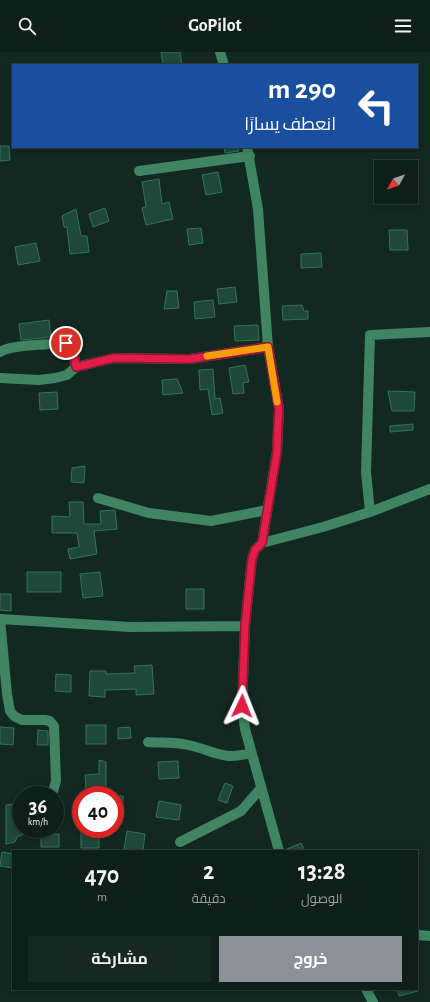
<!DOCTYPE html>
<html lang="ar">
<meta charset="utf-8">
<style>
body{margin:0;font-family:"Alegreya Sans",Cairo,sans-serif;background:#172721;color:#f1f3f6;direction:rtl;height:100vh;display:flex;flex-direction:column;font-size:15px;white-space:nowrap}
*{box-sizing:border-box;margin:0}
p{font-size:13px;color:#9ba2a2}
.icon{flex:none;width:22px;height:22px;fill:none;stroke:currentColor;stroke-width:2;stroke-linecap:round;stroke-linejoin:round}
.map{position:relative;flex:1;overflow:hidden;direction:ltr}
.panel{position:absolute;left:12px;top:798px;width:406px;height:140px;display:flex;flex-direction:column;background:#0e1e18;border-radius:0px;box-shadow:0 2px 6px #0003,0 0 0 1px #2e3c37;direction:rtl}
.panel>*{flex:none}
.guide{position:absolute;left:12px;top:12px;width:406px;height:84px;border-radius:0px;box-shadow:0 2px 6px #0003,0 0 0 1px #2e3c37;direction:rtl;background:#1a4fa0;color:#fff;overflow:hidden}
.needle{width:26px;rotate:230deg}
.controls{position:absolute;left:374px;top:108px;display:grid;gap:8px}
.controls a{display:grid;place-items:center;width:44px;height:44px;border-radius:0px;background:#0e1e18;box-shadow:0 2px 6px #0003,0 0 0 1px #2e3c37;font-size:20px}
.speed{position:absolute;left:12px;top:734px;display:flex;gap:8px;font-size:20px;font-weight:700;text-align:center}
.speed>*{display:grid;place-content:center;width:52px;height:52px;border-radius:50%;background:#0e1e18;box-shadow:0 2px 6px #0003,0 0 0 1px #2e3c37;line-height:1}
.speed small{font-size:10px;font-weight:400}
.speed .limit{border:6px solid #d22;background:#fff;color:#111}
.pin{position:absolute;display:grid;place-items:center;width:34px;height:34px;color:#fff;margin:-17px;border:2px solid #fff;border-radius:50%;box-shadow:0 1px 4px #0007}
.me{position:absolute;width:44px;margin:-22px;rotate:2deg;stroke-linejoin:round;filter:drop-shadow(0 0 3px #0008)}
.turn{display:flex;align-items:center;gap:14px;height:84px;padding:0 16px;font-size:18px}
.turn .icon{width:52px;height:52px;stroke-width:2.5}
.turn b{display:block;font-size:28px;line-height:34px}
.eta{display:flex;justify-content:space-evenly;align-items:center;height:68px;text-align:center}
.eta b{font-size:24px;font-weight:700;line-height:28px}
.cta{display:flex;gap:8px;margin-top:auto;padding:8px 16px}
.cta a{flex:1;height:46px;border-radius:0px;background:#8c9099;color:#fff;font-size:16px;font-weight:700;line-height:46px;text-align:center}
.cta a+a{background:#172721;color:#f1f3f6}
header{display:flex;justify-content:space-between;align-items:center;height:52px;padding:0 16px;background:#0e1e18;font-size:18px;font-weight:700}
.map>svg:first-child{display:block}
.building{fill:#1f483b;stroke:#32735e}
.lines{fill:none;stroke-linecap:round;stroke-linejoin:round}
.minor{stroke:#3f8563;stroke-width:10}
.route-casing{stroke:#92132f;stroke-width:10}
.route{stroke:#e11d48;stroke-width:7}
.slow{stroke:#f59e0b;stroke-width:7}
</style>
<header><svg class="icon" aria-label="menu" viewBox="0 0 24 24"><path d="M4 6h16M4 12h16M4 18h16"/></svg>GoPilot<svg class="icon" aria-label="search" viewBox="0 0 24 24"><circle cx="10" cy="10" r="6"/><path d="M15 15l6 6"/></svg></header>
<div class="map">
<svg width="430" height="950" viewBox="0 0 430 950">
<rect width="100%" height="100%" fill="#122820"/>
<path class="building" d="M161 0H180L182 13H163Z
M0 94H9L10 108 0 109Z
M224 95H238L239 99 225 101Z
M218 120 222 140 206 143 202 123Z
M159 127 162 152 169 150 173 167 146 173 142 156 146 155 142 130Z
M105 156 109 169 93 175 89 162Z
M76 157 81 184H87L89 200 70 202 67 175H64L62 164Z
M201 176 203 191 189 193 187 177Z
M389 178H407L408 198H390Z
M36 191 40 209 18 213 15 195Z
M321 201 322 215 301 216V202Z
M235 235 237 250 219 252 217 237Z
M167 239H177L179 256 164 257Z
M213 248 215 265 195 267 194 250Z
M302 253 304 259H308V267L283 268 282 254Z
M49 268 51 285 21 288 19 272Z
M258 273 259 288 235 289 234 274Z
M245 313 249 330 243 331 244 341 233 342 229 316Z
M213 317 215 347 220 346 223 361 212 363 208 337 200 338 199 318Z
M177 327 183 341 163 343 162 328Z
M388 339 415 340 414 359H392Z
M57 340 58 357 40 358 39 341Z
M413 372V378L390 380V374Z
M85 414 84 431 71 430 72 416Z
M69 450H83L84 472H101L100 459 115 458 117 477 94 479 97 502 70 507 68 497 79 495 77 481H52V464L70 465Z
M27 520H61V540H27Z
M100 520 103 544 83 546 80 522Z
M186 537H204V557H186Z
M0 542H11V559L0 558Z
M152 613 154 642 136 643V637L105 638V645L89 644 90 619H106V622L135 621 134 614Z
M56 622 71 623V640L55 639Z
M86 673H106V692H86Z
M0 675 14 676 13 693 0 692Z
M130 675 131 686 118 687V676Z
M38 678 48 679V693H37Z
M99 708 106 710V737L86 739 85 723 99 722Z
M178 709 179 726 159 727 158 710Z
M225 731 233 734 227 751 218 748Z
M115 744H123V765H115Z
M159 749 181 753 179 768 156 765Z
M17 752 18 777 35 778 17 785 15 790 6 792V753Z
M41 777H52V782H59V795H41Z
M81 779H99V796H81Z
M127 779 145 782 143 799 124 797Z
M301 791 305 799H285V798Z
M2 800 13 802 12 816 0 814Z
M397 937H418V939L399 944Z"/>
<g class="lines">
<path class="minor" d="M220 0 224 13
M247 95 258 157 268 295 279 357 277 399 262 491
M139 119 250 104
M0 300C10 292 51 293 66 291L73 298 76 315
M0 326 39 328 55 326 67 323 76 315 114 306 190 307 268 295
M98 446 149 461 211 469 267 458
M370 460 366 420 370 283 429 280
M0 567 130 575 245 574 252 507 255 498 262 491 323 475 370 460 430 437
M0 567 7 642 10 659 14 664 22 668H45L50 669 54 674 56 729 52 743
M245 574 242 654 245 677 279 799
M148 690C161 691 175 690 188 693 216 699 221 709 251 701
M180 790 241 759 261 736
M417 883 430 884
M366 937 373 950"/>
</g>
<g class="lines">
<defs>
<path id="route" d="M66 291 73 298 76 315 114 306 190 307 268 295 279 357 278 371 277 400 262 491 255 498 252 507 245 574 242 654"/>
</defs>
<use href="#route" class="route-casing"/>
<use href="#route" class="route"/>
<path class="slow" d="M207 304 268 295 277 350"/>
</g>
</svg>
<div class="controls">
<a><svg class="needle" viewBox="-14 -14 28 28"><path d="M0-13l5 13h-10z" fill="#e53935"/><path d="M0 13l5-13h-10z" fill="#9ba2a2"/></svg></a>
</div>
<div class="speed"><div>36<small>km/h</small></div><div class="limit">40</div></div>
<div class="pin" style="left:66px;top:291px;background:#d93025"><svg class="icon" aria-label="arrive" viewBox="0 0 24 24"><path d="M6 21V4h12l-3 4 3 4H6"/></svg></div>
<svg class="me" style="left:242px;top:654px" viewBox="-20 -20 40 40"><path d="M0-17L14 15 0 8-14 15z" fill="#e11d48" stroke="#fff" stroke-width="4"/></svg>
<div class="guide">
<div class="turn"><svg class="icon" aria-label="left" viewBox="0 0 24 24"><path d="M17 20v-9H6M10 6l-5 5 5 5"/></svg><div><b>290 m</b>انعطف يسارًا</div></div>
</div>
<section class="panel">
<div class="eta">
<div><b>13:28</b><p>الوصول</p></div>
<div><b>2</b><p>دقيقة</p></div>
<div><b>470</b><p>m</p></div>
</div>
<div class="cta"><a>خروج</a><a>مشاركة</a></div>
</section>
</div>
